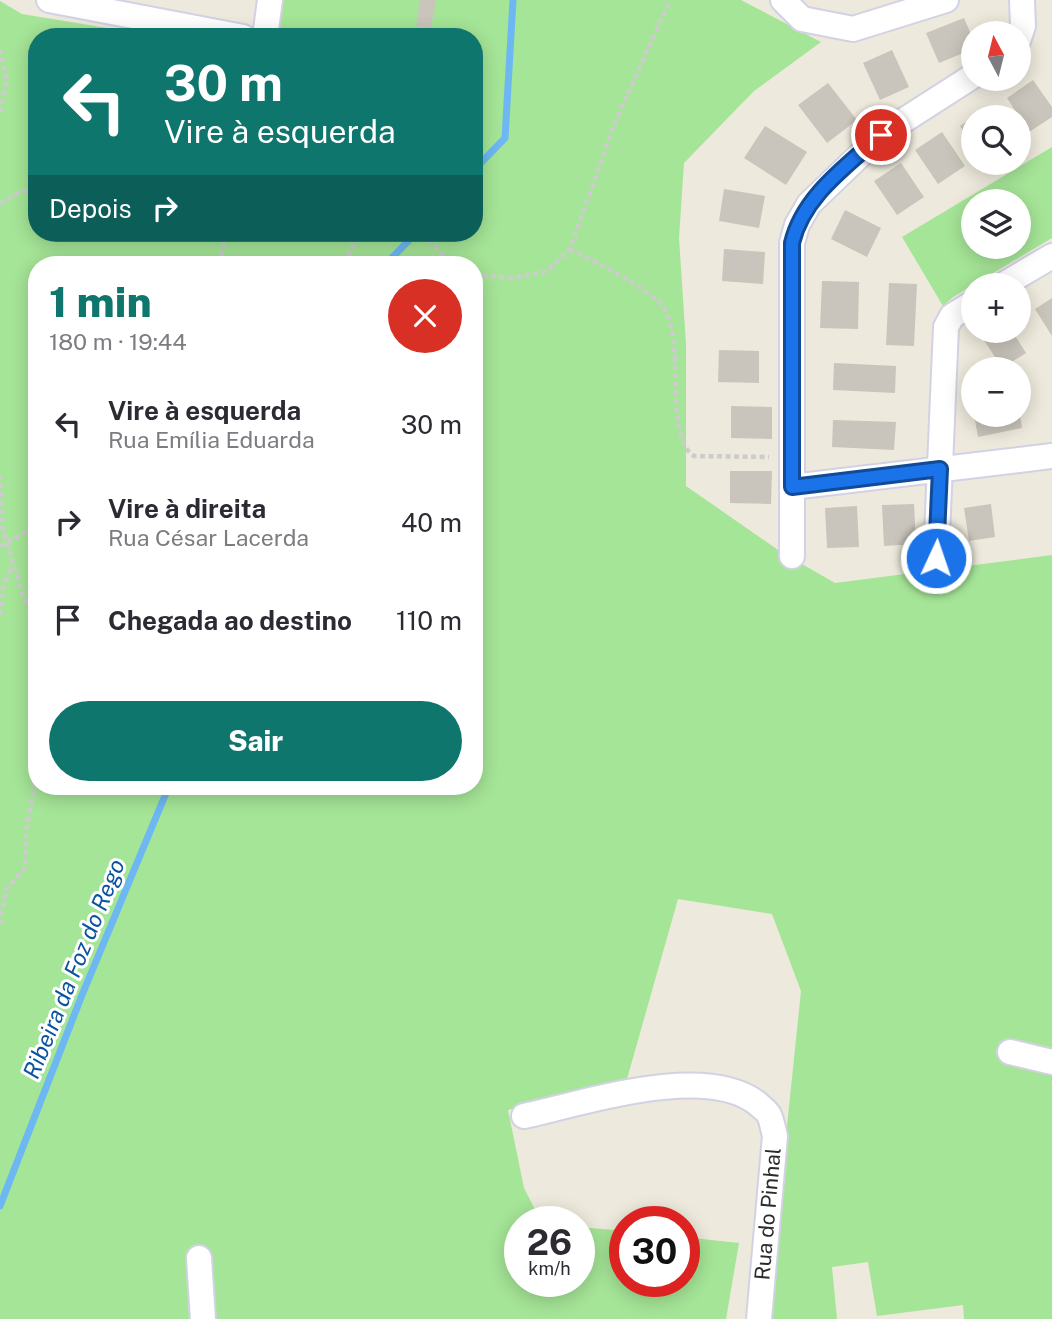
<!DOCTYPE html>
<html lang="pt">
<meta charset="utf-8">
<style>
body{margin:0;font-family:"Public Sans",sans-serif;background:#f7f7f7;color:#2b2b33;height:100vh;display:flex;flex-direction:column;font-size:26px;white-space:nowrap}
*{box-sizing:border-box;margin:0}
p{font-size:23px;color:#7c7c81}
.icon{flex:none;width:38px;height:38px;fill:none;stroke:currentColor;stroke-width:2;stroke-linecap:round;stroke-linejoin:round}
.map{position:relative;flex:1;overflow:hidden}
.details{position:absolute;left:28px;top:256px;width:455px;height:539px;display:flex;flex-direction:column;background:#fff;border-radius:28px;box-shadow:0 4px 18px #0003}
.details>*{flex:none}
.top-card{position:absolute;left:28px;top:28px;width:455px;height:214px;border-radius:28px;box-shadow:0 4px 18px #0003;background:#0f766e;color:#fff;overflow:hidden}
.needle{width:46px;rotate:353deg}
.fabs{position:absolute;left:961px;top:21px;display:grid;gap:14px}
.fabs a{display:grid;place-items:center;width:70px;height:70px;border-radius:50%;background:#fff;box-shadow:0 4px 18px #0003;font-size:35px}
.speed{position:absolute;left:504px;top:1206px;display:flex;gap:14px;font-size:35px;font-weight:700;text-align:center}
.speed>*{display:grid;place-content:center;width:91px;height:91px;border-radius:50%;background:#fff;box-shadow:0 4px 18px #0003;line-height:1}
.speed small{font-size:18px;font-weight:400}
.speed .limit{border:10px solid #d22;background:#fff;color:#111}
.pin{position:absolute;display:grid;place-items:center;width:60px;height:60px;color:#fff;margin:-30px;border:4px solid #fff;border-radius:50%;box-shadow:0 2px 7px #0007}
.me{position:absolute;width:77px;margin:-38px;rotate:3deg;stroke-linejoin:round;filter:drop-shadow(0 0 5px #0008)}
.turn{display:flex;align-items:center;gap:24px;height:147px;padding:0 21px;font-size:32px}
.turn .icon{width:91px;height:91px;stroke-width:2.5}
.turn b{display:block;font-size:49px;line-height:60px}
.then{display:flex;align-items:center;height:66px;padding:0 21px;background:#0003;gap:14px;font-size:26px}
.round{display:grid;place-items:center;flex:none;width:74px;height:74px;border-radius:37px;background:#f7f7f7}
.head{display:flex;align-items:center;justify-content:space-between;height:119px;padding:0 21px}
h1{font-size:42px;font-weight:800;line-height:52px;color:#0f766e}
.button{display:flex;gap:14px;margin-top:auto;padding:14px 21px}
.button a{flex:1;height:80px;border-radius:42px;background:#0f766e;color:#fff;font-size:28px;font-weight:800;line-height:80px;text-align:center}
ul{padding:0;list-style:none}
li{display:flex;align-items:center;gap:21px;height:98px;padding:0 21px}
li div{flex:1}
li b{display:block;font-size:26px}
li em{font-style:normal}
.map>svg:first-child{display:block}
.green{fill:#a5e597;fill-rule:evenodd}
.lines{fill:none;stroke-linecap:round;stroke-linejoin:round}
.stream{stroke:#6db8f2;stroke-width:7}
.building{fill:#c9c5bc}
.street-casing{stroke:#d2d2e4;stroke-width:28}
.path{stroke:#ccc;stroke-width:4.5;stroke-dasharray:5 3.5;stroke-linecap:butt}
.street{stroke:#fff;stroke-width:24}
.route-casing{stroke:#114b97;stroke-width:18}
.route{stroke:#1a73e8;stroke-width:12}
.labels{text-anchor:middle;stroke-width:6;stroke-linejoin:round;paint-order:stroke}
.street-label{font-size:21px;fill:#2b2b2b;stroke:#fff}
.water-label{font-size:23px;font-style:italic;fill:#0a53a0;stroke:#fff}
</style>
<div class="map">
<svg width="1052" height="1319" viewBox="0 0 1052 1319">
<rect width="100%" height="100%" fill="#ede9dc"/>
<path class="green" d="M277 0H741L821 42 754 91 684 163 679 238 686 344V486L781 552 835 583 1052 555V1052L1003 1040 998 1059 1052 1072V1319H964L963 1305 877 1316 868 1262 832 1267 837 1319H767L801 991 772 914 678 899 627 1079 508 1110 524 1188 541 1221 520 1222V1281H579V1227L625 1231V1281H684V1237L739 1243 726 1319H0V1L22 14 162 37H37V233H474V37H272ZM37 264H474V786H37Z
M1052 147V238L953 297 943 306 902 237ZM973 201H1018V247H973Z"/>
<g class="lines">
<path class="stream" d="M474 170 505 138 513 0
M386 264 416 233
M0 1206 82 995 169 786"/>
</g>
<path class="building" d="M420 0H436L431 28 416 26Z
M964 18 973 39V49L939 63 926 33Z
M892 50 909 87 880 100 863 63Z
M1033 80 1052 107V117L1029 132 1007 98Z
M828 83 857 120 827 143 798 105Z
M987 108 994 117H973V144L960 126Z
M765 126 807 152 786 185 744 158Z
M942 132 965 166 938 184 915 150Z
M901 163 924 197 897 215 874 181Z
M724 189 765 196 759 228 719 221Z
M845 210 881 228 867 257 831 239Z
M724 249 765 252 763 284 722 281Z
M822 281 859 282 858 329 820 328Z
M889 283 917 284 914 346 886 345Z
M1052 298V336L1035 309Z
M992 331H1012L1026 353 1002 368 982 337Z
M719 350 759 351V383L718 382Z
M834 363 896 366 895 393 833 390Z
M731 406 772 407V439L731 438Z
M974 415H1020L1022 428 978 437Z
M833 420 896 422 894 450 832 447Z
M730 471H772L771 504 730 503Z
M914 504 916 544 884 546 882 505Z
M991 504 995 537 969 541 964 508Z
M857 506 859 547 827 548 825 508Z"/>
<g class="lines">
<defs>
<path id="street" d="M49 0 243 37
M783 0 802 19 853 29 946 0
M265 37 270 0
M1018 41 1023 26 1022 0
M1003 285 1052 256
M792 487 1052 456
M792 556V243L797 225 809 204 881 135 973 76
M936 558 946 327 952 316 973 303
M1010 1052 1052 1062
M524 1116C584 1103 706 1062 758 1104 761 1107 767 1111 769 1115 772 1121 773 1129 775 1136L759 1319
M199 1258 203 1319"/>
</defs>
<use href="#street" class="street-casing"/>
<path class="path" d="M0 49 7 81 0 112
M0 204 16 194 37 188
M423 233 451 264
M570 249C594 262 652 288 665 310 685 343 664 438 694 456L769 457
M219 264 226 233
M345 264 358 233
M474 275 513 278 547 271 570 249 613 127 670 0
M0 475 3 532 24 598 37 625
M0 546 37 526
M0 615 3 587 12 565
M0 924 6 890 25 868 26 830 37 774"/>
<use href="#street" class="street"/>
</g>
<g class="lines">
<defs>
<path id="route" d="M881 135C847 166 803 196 792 243V487L940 469 936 558"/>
</defs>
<use href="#route" class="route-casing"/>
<use href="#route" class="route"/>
</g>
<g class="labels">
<g class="street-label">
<text transform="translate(768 1214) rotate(-85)" y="7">Rua do Pinhal</text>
</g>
<g class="water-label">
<text transform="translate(74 969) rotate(-68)" y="8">Ribeira da Foz do Rego</text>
</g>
</g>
</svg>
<div class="fabs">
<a><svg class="needle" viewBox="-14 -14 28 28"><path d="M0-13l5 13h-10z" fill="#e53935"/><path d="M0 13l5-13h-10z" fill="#7c7c81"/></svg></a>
<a><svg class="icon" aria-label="search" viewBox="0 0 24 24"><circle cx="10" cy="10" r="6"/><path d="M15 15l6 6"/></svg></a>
<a><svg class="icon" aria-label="layers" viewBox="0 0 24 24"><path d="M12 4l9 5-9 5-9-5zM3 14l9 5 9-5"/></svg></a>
<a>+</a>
<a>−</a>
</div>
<div class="speed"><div>26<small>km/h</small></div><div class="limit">30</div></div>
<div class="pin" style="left:881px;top:135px;background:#d93025"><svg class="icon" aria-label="arrive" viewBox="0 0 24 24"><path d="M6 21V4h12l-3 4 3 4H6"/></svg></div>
<svg class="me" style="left:936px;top:558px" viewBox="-20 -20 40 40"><circle r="17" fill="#1a73e8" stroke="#fff" stroke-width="3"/><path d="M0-11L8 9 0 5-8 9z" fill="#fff"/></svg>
<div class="top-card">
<div class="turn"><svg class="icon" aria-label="left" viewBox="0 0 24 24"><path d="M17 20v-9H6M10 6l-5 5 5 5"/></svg><div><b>30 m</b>Vire à esquerda</div></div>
<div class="then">Depois<svg class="icon" aria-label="right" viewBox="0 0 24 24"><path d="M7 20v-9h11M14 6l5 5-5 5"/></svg></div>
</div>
<section class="details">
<div class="head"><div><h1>1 min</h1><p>180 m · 19:44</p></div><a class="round" style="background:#d93025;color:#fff"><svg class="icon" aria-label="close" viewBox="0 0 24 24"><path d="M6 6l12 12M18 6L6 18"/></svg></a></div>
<ul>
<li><svg class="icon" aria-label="left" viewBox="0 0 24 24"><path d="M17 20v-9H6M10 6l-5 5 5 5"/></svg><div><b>Vire à esquerda</b><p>Rua Emília Eduarda</p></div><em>30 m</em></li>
<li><svg class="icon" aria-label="right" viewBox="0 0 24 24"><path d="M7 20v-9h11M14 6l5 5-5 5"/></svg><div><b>Vire à direita</b><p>Rua César Lacerda</p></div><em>40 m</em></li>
<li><svg class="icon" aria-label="arrive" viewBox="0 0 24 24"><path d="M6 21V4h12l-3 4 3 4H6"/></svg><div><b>Chegada ao destino</b></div><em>110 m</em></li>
</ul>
<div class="button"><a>Sair</a></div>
</section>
</div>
